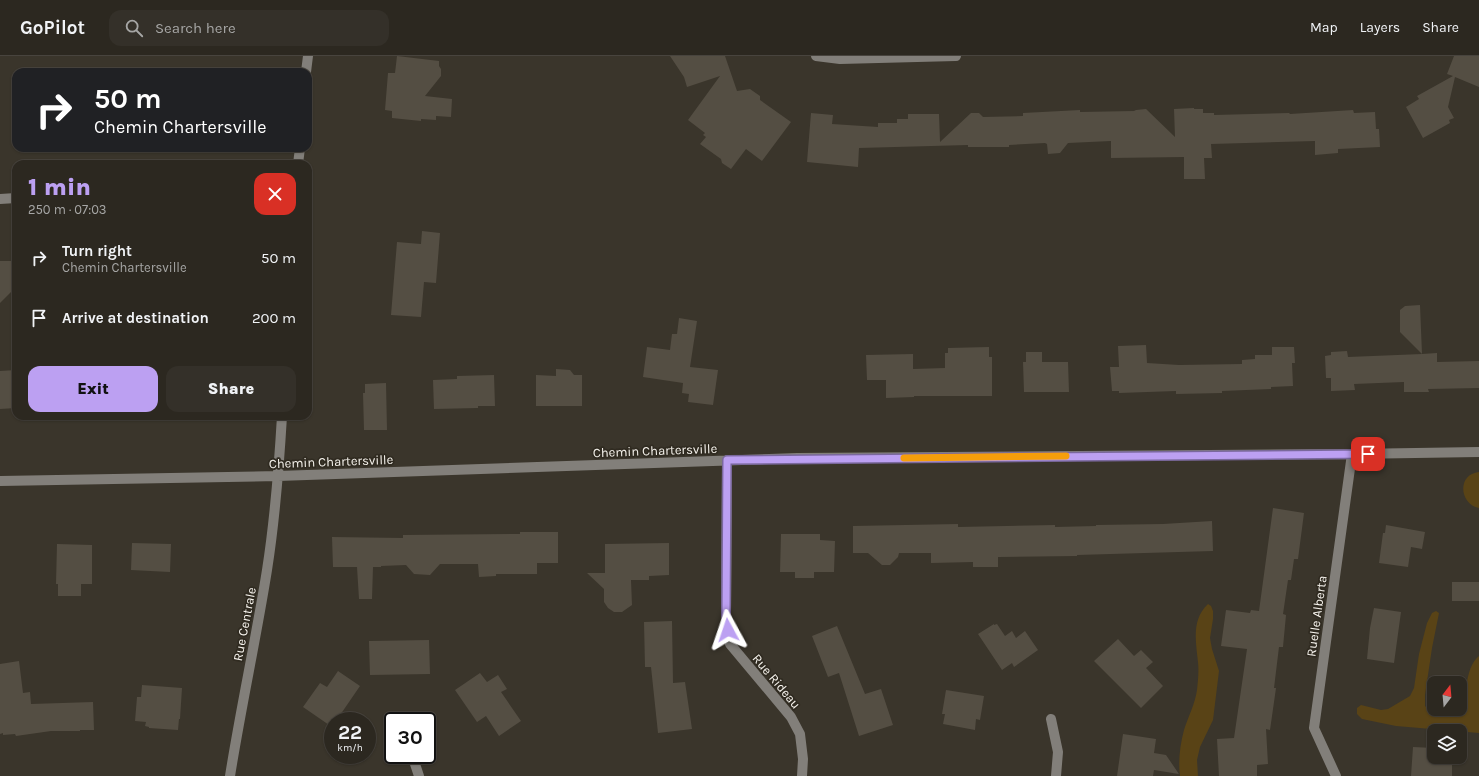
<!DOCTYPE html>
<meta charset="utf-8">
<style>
body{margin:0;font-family:Karla,sans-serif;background:#343029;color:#f1f3f6;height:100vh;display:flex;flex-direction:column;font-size:15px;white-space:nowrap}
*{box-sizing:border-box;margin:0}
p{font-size:13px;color:#a6a6a5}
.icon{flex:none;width:22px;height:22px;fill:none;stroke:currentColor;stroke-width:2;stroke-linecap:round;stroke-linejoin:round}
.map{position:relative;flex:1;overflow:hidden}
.panel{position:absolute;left:12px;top:104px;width:300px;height:260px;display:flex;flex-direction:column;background:#2c2820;border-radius:12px;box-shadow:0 1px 3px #0004,0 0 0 1px #48443e}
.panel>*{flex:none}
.guide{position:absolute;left:12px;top:12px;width:300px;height:84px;border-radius:12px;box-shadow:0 1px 3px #0004,0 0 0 1px #48443e;background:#202124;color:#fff;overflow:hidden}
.needle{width:26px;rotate:16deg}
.fabs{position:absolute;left:1427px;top:620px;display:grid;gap:8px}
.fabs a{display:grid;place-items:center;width:40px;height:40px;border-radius:8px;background:#2c2820;box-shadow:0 1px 3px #0004,0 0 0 1px #48443e;font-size:20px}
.speed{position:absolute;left:324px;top:656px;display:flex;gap:8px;font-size:20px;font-weight:700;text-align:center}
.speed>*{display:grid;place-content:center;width:52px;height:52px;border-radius:50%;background:#2c2820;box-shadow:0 1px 3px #0004,0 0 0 1px #48443e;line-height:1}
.speed small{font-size:10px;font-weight:400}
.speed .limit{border:2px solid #111;border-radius:6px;background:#fff;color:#111}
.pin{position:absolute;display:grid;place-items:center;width:34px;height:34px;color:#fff;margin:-17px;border-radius:8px;box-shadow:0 2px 6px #0006}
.me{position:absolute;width:44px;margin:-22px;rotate:355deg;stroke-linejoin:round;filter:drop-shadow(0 0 3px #0008)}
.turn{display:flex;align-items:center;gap:14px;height:84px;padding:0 16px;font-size:18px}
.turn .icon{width:52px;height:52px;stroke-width:2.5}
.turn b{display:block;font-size:28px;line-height:34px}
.round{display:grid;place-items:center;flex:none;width:42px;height:42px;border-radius:12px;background:#343029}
.head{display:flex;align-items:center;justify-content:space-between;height:68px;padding:0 16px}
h1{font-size:24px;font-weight:800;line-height:30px;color:#bca0f2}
.button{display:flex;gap:8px;margin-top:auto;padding:8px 16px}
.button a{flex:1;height:46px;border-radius:12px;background:#bca0f2;color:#111;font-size:16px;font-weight:800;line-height:46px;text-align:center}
.button a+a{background:#343029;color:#f1f3f6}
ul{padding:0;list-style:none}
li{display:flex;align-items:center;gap:12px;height:60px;padding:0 16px}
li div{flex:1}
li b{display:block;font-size:15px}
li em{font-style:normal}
header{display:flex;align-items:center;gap:24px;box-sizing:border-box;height:56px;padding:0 20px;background:#2c2820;border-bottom:1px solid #48443e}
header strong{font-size:19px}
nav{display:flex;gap:22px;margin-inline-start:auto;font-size:14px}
.search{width:280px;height:36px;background:#343029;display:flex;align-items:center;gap:10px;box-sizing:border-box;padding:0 14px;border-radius:12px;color:#a6a6a5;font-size:15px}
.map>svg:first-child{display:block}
.green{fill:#594316}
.building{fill:#544e43}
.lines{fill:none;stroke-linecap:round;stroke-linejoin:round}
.minor{stroke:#827f7a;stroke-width:10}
.route-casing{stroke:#7a689d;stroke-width:10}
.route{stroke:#bca0f2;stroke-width:7}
.slow{stroke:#f59e0b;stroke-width:7}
.labels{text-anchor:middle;stroke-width:3.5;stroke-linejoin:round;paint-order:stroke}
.street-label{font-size:13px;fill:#f7f4ee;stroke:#302b21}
</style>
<header>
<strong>GoPilot</strong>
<div class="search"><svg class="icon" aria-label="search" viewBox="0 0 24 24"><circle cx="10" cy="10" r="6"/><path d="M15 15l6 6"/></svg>Search here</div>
<nav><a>Map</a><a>Layers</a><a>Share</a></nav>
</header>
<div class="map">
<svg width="1479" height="720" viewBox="0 0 1479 720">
<rect width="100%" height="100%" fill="#3a352b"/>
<path class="green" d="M1479 416V452C1459 448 1457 418 1479 416Z
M1208 548 1211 550 1213 555V563L1210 582 1212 593 1219 615 1213 664 1200 691 1197 704 1198 720H1180C1178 705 1180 689 1184 674 1188 661 1195 648 1197 634 1198 625 1199 615 1198 606 1196 586 1191 564 1208 548Z
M1436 555 1439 557 1432 592 1425 639V650C1433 658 1446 662 1455 653H1460C1460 647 1462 644 1464 638 1468 625 1468 609 1479 600V677L1396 670 1362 663 1357 658V652L1361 649 1381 654 1388 653 1410 640 1414 632 1419 598 1427 567 1432 557Z"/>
<path class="building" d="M397 0 439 5V10L441 13V20L425 40 452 43 451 61 436 60V64L421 63V65L392 62V55L385 54 388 17H395Z
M670 0H725L737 35 750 33 760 40V44L791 66 762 105 746 93 731 113 722 107 721 103 700 88 706 81 703 79 705 77 688 64 720 20 687 31 684 21Z
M1454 0H1479V31L1455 21 1448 51 1454 62 1449 64 1450 67 1423 82 1406 51 1419 43 1417 40 1453 20 1447 18Z
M1194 52V53H1203V57H1214V59L1289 57 1290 58 1353 54 1354 57 1375 56 1376 73H1379L1380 91 1338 93V97L1315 99V85L1211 88 1212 102H1204L1205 123H1184V101L1111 102V85L1068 87 1060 97 1048 98 1047 88 1045 87 1009 89V91H968V89L859 92 858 111 807 106 811 57 833 59 832 68 878 71V67H897V63H908V58H939L940 86 971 57H979L983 61 1023 60V57L1080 54V56L1134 55 1136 54 1146 53 1175 81 1174 53Z
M422 175 440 177 436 227 424 226 421 261 391 259 397 186 421 188Z
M0 205H16V231L0 247Z
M1420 249 1422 298 1437 297V306L1479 305V332L1428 333 1429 336H1404V326L1354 328 1355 334 1331 335V322H1326L1325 300 1331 299V296L1347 295 1348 301 1422 298 1400 276V254L1405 250Z
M679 262 697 265 690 311 718 314 713 349 688 346 689 338 682 337 683 327 643 321 647 291 670 294 672 278H677Z
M1146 289 1147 307 1179 309 1242 308V304L1255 303V299H1272V291H1294L1295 307H1292L1293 330 1271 331V333L1222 335V337L1176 338V335L1119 337V335H1112L1110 311H1119L1118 290Z
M989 291V301H992V340H914V341L886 342V324H867L866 299 913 298V313L945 312V297H948V292Z
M1026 296H1042V306H1068L1069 336H1024L1023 306H1026Z
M556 313 570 314 574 319H582V350H536V319L556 320Z
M16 314V352L0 353V315Z
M494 319 495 350H478V352L434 353 433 324 457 323V320Z
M386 327 387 374H364L363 337H365V328Z
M1273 452 1304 457 1298 503H1294L1291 524H1288L1283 558 1286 559 1283 591H1279L1274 632H1276L1270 674 1266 673 1268 708 1257 709V720H1219L1217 683 1234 682 1247 593 1221 590 1226 554 1250 557 1251 554 1259 555Z
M1212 465 1213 495 1077 499V500L998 501V511H973V506L931 507V497H899L898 501 890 509H882L868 497H853V470L958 468V471L1055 469V471L1096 470V469L1163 468Z
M1386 469 1425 476 1422 493 1411 491 1408 511 1379 507 1383 477H1385Z
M520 476H558V507H537V518H496V520L479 521 478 508H440L430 519 414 518 406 509 381 510V511H373L372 543H359L357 511H333L332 481 403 482V479L520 478Z
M781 478H820V484L835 485 834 516H814V522H795V516H780Z
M132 487 171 488 170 516 131 514Z
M669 487V519L649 520V524H631L632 549 622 556H614L608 552 604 546V533L587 517H605V488Z
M57 488 92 489V528H81V540H58V528H56Z
M1452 526H1479V545H1452Z
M1374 552 1401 556 1394 607 1367 603 1370 572Z
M672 565 673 627 685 626 692 673 658 677 651 611H645L644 566Z
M994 568V569L997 568 1005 580 1012 575 1016 582 1025 575 1038 594 1014 611 1012 607 1002 614 978 578Z
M837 570 865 638 881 633 893 669 859 680 839 617 828 621 812 580Z
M1118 583 1134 600 1141 594 1153 606 1146 612 1163 630 1141 652 1094 605Z
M429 584 430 618 370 619 369 585Z
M19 605 23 637 30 636 31 648 93 646 94 674H80V675H51L16 680 15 678 3 679V677L0 678V608Z
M338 615 360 630 336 665H333L332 671 303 651 320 627 327 631Z
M480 617 487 626 498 619 507 633 501 636 521 665 499 680 486 660 477 666 455 634Z
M142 629 182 632 180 663H179L178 674 149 672V671L145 670 146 666 135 665 137 641H141Z
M946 634 984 640 980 664 976 663 975 674 943 668 945 658H942Z
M1123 678 1156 683 1154 697 1166 699 1179 718 1154 714 1153 720H1117Z
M1413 691 1434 692V701H1452V720H1411Z"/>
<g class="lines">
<path class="minor" d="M816 0 840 3 956 0
M306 16 308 0
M298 108 300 92
M0 143 16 142
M727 404 726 559 730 588 791 661 800 678 803 703 802 720
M0 425 278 420 797 402 1352 398 1479 396
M1051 663 1058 696 1056 720
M412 699 419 720
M230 720C241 651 256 583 267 514 275 463 279 411 282 360
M1336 720 1314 672 1352 398"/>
</g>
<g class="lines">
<defs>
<path id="route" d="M728 574 726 559 727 404 1368 398"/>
</defs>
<use href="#route" class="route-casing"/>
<use href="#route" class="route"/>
<path class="slow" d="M904 402 1066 400"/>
</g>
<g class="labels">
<g class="street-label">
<text transform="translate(655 394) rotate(-2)" y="5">Chemin Chartersville</text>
<text transform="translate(331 405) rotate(-2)" y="5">Chemin Chartersville</text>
<text transform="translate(1316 560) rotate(-82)" y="5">Ruelle Alberta</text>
<text transform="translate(244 568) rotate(-79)" y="5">Rue Centrale</text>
<text transform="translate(777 625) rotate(50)" y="5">Rue Rideau</text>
</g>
</g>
</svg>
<div class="fabs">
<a><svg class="needle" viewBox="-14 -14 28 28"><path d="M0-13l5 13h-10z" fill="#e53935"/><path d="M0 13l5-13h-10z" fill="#a6a6a5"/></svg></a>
<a><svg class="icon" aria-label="layers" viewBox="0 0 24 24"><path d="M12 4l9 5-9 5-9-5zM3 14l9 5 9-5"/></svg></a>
</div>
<div class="speed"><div>22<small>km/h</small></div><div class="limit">30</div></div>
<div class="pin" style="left:1368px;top:398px;background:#d93025"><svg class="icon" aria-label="arrive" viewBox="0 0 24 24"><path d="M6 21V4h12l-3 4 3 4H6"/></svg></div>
<svg class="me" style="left:728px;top:574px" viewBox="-20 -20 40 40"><path d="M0-17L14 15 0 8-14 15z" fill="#bca0f2" stroke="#fff" stroke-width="4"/></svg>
<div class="guide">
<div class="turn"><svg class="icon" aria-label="right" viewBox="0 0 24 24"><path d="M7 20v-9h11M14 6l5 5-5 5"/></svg><div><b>50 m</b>Chemin Chartersville</div></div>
</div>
<section class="panel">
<div class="head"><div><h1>1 min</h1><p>250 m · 07:03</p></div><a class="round" style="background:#d93025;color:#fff"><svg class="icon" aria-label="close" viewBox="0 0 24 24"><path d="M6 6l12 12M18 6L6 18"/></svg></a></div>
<ul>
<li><svg class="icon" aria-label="right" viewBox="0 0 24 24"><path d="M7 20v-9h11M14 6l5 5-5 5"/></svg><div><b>Turn right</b><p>Chemin Chartersville</p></div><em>50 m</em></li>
<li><svg class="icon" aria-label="arrive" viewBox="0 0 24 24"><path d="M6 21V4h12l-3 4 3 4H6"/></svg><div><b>Arrive at destination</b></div><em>200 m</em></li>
</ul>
<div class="button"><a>Exit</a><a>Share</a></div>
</section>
</div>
